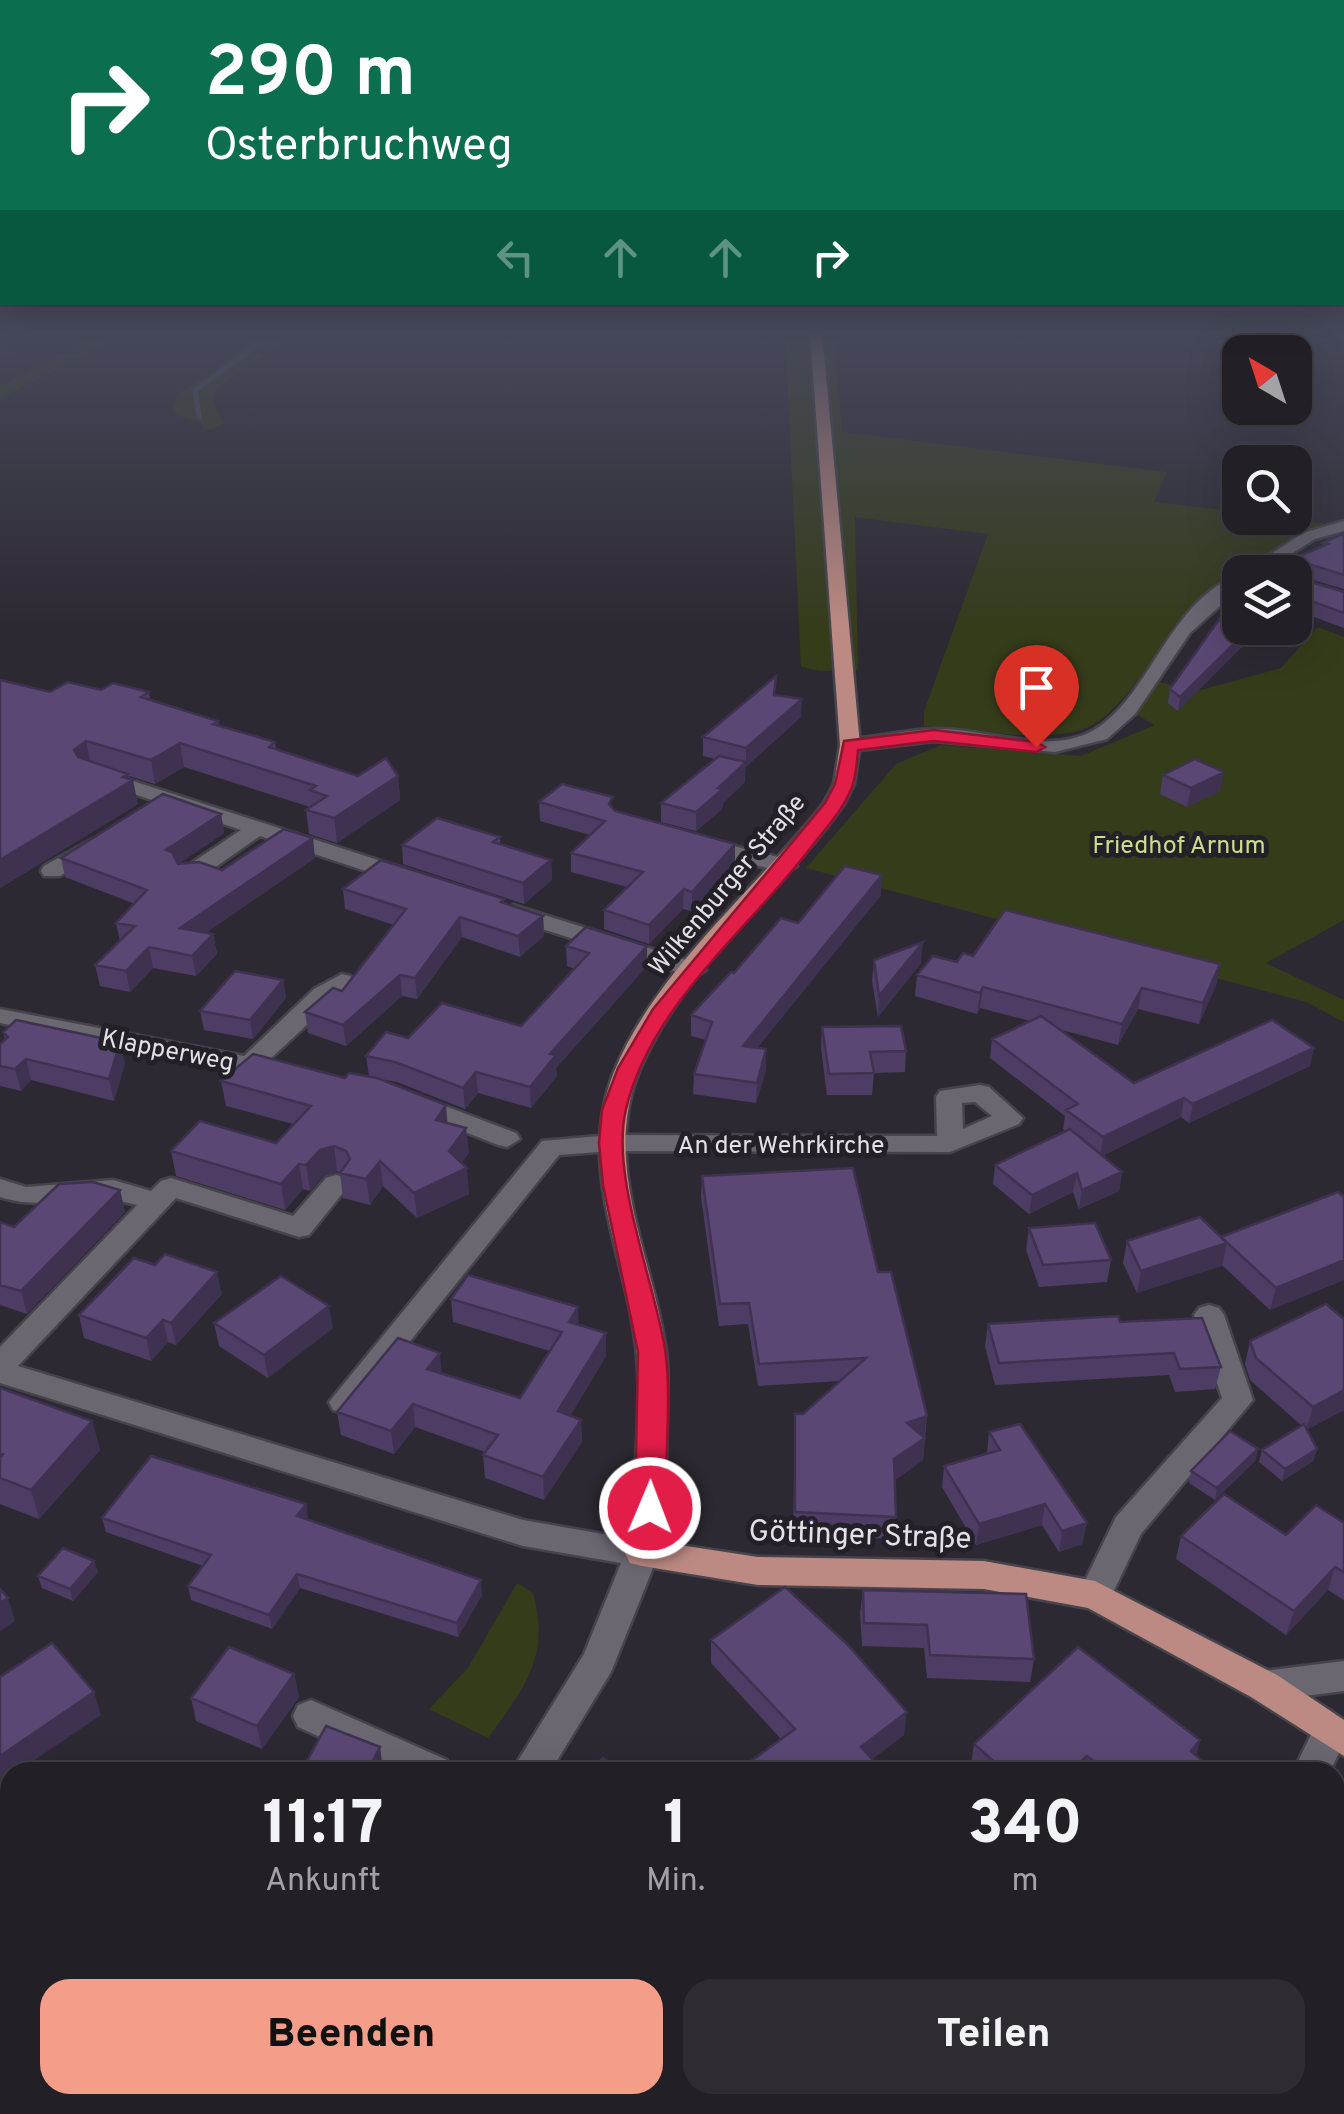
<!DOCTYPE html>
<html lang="de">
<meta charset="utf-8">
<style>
body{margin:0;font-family:Overpass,sans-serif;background:#2e2c32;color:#f1f3f6;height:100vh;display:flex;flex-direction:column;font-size:38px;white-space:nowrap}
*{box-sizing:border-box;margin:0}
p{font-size:32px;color:#a2a2a7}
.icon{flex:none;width:55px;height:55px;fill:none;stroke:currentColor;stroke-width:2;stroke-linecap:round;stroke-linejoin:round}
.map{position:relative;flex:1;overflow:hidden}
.drawer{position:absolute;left:0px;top:1762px;width:1345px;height:352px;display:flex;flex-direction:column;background:#221f26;border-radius:30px 30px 0 0;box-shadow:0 10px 40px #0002,0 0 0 2px #3f3d43}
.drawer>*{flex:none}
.hud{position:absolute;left:0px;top:0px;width:1345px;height:305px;box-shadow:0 10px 40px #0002,0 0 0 2px #3f3d43;background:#0b6e4f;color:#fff;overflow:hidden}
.needle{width:65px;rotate:321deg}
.buttons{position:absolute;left:1222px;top:335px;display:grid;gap:20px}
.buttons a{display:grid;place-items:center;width:90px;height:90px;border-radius:20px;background:#221f26;box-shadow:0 10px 40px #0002,0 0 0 2px #3f3d43;font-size:50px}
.pin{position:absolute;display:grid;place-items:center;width:85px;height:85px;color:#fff;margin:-102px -42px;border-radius:50% 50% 50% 0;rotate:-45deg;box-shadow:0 0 10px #0007}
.pin .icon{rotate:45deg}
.me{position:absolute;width:110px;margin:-55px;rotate:1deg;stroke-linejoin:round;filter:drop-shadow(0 0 8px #0008)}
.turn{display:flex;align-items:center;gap:35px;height:210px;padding:0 40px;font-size:45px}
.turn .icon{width:130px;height:130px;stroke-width:2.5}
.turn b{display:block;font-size:70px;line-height:85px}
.lanes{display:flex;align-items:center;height:95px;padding:0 40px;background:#0003;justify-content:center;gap:50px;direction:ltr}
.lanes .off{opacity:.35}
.eta{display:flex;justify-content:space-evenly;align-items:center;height:170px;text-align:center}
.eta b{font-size:60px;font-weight:800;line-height:70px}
.action{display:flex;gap:20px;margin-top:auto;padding:20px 40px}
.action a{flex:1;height:115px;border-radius:30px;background:#f49e8a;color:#111;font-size:40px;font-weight:800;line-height:115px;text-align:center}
.action a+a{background:#2e2c32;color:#f1f3f6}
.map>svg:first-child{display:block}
.green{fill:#353c1a}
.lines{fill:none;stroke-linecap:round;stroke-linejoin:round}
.stream{stroke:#465261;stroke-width:5}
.minor-casing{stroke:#46444b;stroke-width:5}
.major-casing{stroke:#46444b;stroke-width:5}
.minor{fill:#6a6771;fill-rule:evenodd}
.major{fill:#bc8a82;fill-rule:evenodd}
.wall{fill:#4d3d64}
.shaded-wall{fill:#3f3251}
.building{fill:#5a4774;stroke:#3f3251;stroke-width:2.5}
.route{fill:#e11d48;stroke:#92132f;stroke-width:2.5}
.labels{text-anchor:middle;stroke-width:10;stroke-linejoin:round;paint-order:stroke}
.park-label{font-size:25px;fill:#cbdd8b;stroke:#232028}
.street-label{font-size:25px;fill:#e3e1e7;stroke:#232028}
.near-street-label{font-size:30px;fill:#e3e1e7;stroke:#232028}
</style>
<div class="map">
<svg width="1344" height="2114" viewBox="0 0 1344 2114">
<rect width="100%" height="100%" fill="#2d2932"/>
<path class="green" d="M106 332H127L0 399V386Z
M267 332H295L217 389 211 400 224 423 213 429H204L202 423 177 415 172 408 178 395Z
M785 332H833L842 432 1167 472 1154 502 1240 512V518L1325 523C1279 544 1236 573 1198 606 1162 638 1122 721 1078 731 1030 742 972 729 924 726V711L988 534 855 517 858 670 820 671 801 667Z
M1318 627 1344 637V920L1266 963 1344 1000V1022L1306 1002 806 868 896 764 941 745 1081 756 1155 725 1135 714 1158 682 1197 691 1281 668Z
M517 1583 533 1593C551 1656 524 1689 488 1738L429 1709 468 1668Z"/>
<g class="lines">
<path class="stream" d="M199 417 195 390 276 332"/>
<defs>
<path id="minor" d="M1344 521V531L1315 539 1262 572H1243L1303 533Z
M1240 575V588L1190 633 1135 714 1107 739 1055 752 934 741 850 751 840 745 850 739C878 737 906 730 934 729 984 727 1048 757 1094 730 1151 696 1170 598 1240 575Z
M105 772 412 871 415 876 412 881H396L260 836 197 880H181L178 875 181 870 241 830 98 782V774Z
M705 839 794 861 797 866 786 873 697 850 694 845Z
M91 840 102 846 99 851 60 876H44L41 871 44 866Z
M513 905 702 965 706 970 694 977 686 975 505 917 502 912Z
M342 974 350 976 354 981 268 1061 284 1065 288 1070 275 1078 0 1023V1009L244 1056 314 989Z
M980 1085 989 1087 1023 1118 1019 1124 950 1152 611 1151 559 1155 355 1410 344 1413 333 1410 329 1402 542 1141 611 1135 937 1136 936 1097 940 1091ZM975 1102 992 1116 963 1129 962 1103Z
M416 1095 516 1133 520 1139 507 1147 498 1145 407 1109 403 1103 407 1097Z
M336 1175 346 1178 350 1184 309 1235 299 1237 176 1198 18 1366 523 1520 654 1543 659 1553 611 1672 550 1772H511L584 1654 621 1563 523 1546 0 1383V1347L137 1205C92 1192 45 1212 0 1197V1179L26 1187 113 1180 151 1191 161 1181 171 1178 293 1216 326 1178Z
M1209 1305 1219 1308 1224 1315 1253 1400 1141 1534 1107 1605 1095 1609 1083 1605 1078 1595 1116 1517 1222 1398 1194 1315 1199 1308Z
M1344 1661V1691L1264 1701 1251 1697 1246 1686 1251 1675 1264 1671Z
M311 1700 447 1760 452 1772H396L298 1727 293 1716 298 1705Z
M1331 1715 1344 1720V1742L1330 1772H1293L1318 1720Z
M3 2073 10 2076V2105H30L34 2114H0Z
M261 2105H303L307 2114H263Z
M1145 2105H1187L1186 2114H1142Z"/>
<path id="major" d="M810 332H822L860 745 854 784 844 804C781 893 684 966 640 1069 600 1164 654 1258 666 1352 669 1372 667 1393 667 1413 666 1456 666 1499 660 1542L758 1557 984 1561 1095 1581 1277 1675 1344 1720V1756L1251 1697 1088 1608 984 1589 758 1585 642 1566 630 1563 625 1553C634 1496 642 1412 637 1355 628 1259 575 1169 614 1072 654 972 758 887 824 803L834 784 840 745Z"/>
</defs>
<use href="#minor" class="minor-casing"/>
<use href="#major" class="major-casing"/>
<use href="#minor" class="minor"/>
<use href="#major" class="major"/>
</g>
<path class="wall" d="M1344 533V589L1296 575 1297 578 1344 592V628L1295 610V572H1278L1302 555 1323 546V543Z
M1240 600 1178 711 1168 703 1170 689Z
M101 690 149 692 150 700 218 721 219 726 275 742 276 749 358 776H398L400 800 337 843 309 834 306 810 310 807 184 767 155 784 129 776 138 804 0 888 50 692Z
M775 695 801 717 745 767V782L723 803 722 809 696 831 661 822V803L715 759 703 756V737Z
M1163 775 1220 791 1187 807 1160 794Z
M539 802 613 809 615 811 735 844V863L692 911 683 909 649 944 604 929V910L627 887 571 872V853L590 835 540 821Z
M221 814 224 833 178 864 222 870 315 858 206 932 213 934 217 954 196 976 153 968 130 992 100 986 95 965 120 941 116 923 135 904 65 877 61 858Z
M500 837V844L551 860 552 880 524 904 403 864 402 845Z
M343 889 504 899V903L543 916 544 936 520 957 462 937 417 999 402 996 346 1046 308 1033 305 1012 342 991 394 925 345 909Z
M881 895 757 1048 766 1049V1070L756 1103 693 1094 694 1074 706 1040 691 1036V1015L734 973 798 923Z
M566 946 647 966 556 1068 557 1076 531 1108 478 1093 465 1109 397 1082 380 1079 447 1123 469 1153 461 1163 469 1194 417 1218 383 1186 370 1205 343 1198 340 1173 337 1171 323 1176 310 1191 303 1189 285 1210 176 1176 171 1151 276 1143 293 1124 226 1106 221 1081 369 1076 366 1056 408 1038 521 1026 575 969 567 966Z
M973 956 1220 964 1216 985 1199 1024 1138 1009 1118 1045 1058 1029 1134 1083 1310 1066 1189 1123 1181 1117 1102 1156 1122 1172 1119 1191 1079 1209 1073 1192 1029 1214 993 1184 995 1165 1066 1131 1063 1129 1065 1116 990 1058 992 1039 1030 1021 980 1008 977 1014 915 996 917 975Z
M874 960 921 963 878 1017 872 981Z
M283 980 286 998 253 1039 204 1030 200 1011Z
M822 1027 906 1051 905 1072 874 1073 872 1095H827L821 1048Z
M3 1032 125 1063 114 1101 31 1080 21 1091 0 1086V1044L5 1039Z
M702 1176 878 1272 927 1416 923 1460 895 1480 896 1517 893 1539 793 1534 795 1414H803L840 1381 758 1386 748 1324 719 1326 701 1197Z
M120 1190 125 1212 27 1314 0 1305V1222L14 1227Z
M1344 1197V1280L1270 1310 1222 1265 1137 1293 1123 1263 1127 1241 1221 1238Z
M1029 1228 1111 1260 1107 1282 1039 1287 1026 1250Z
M155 1265 222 1294 176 1345 168 1342 151 1361 84 1338 79 1315Z
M451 1299 579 1325 606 1356 570 1416 581 1420 582 1442 544 1500 485 1478 483 1455 485 1452 415 1427 394 1454 341 1435 337 1412 442 1374 520 1398 550 1351 453 1322Z
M1120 1322 1221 1367 1215 1389 1175 1392 1169 1375 995 1385 985 1346 988 1324Z
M214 1323 333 1328 268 1378 219 1346Z
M1250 1341 1344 1410 1306 1430 1317 1449 1313 1461 1282 1481 1259 1462 1262 1450 1302 1426 1250 1380 1245 1364Z
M0 1388 92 1421 100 1450 39 1519 0 1504Z
M989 1432 1087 1523 1082 1544 1059 1552 1042 1525 976 1545 942 1487 944 1466 987 1454Z
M1258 1449 1255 1461 1215 1500 1189 1483 1191 1471Z
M306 1504 308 1520 482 1595 458 1637 300 1588 272 1629 191 1600 188 1586 203 1566 106 1532 102 1518Z
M1344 1523V1600L1328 1590 1286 1635 1176 1559 1181 1536 1286 1535Z
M98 1572 73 1601 42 1588 38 1576Z
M863 1590 1034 1659 1030 1682 927 1678 924 1648 862 1646 860 1613Z
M711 1640 904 1735 872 1759 884 1772H747V1764L781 1739 711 1663Z
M294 1674 299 1697 262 1749 196 1721 191 1698Z
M1200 1740 1196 1755 1216 1772H972L970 1770 974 1744Z
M320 2105H473L478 2114H324Z
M514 2105H636L628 2114H522Z
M857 2105H975L967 2114H856Z"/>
<path class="shaded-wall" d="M1250 628H1261L1178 711 1180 697Z
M802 699 801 717 746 767V748Z
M86 741 91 765 79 773 74 750Z
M180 743 184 767 155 784 151 760Z
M746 762 745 782 723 803 722 809 696 831V812L718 788Z
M1224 772 1220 791 1187 807 1191 788Z
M128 774 130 782 133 780 138 804 0 888V860Z
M398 776 400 800 337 843 334 818Z
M221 814 224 833 170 870 166 850Z
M313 838 315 858 184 948 180 928Z
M735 844V863L692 911V892Z
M551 860 552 880 524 904 523 883Z
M882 875 881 895 742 1067 743 1046Z
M684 889 683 909 649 944V925Z
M543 916 544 936 520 957 518 936Z
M460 917 462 937 417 999 415 978Z
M213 934 217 954 196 976 192 956Z
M923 942 921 963 878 1017 879 996Z
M647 946V966L556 1068 557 1076 531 1108 530 1087 550 1054Z
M149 947 153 968 130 992 126 971Z
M1220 964 1216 985 1199 1024 1203 1003Z
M400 975 402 996 346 1046 343 1025Z
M283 980 286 998 253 1039 250 1020Z
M983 987 980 1008 977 1014 980 993Z
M1142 988 1138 1009 1118 1045 1122 1024Z
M120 1042 125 1063 114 1101 109 1079Z
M1314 1048 1310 1066 1189 1123 1193 1104Z
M766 1049V1070L756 1103 757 1083Z
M26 1059 31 1080 21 1091 15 1069Z
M476 1072 478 1093 465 1109 463 1088Z
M1184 1098 1181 1117 1100 1157 1103 1137Z
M446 1105 448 1129 436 1120Z
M466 1128 469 1153 452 1176 467 1168 469 1194 417 1218 414 1193Z
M334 1146 337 1171 323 1176 310 1191 306 1165 320 1150Z
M380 1161 383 1186 370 1205 366 1179Z
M299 1164 303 1189 285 1210 281 1184Z
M1122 1172 1119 1191 1079 1209 1082 1190Z
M1077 1173 1073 1192 1029 1214 1032 1195Z
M120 1190 125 1212 27 1314 21 1291Z
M1227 1243 1222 1266 1137 1293 1141 1271Z
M1344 1260V1280L1270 1310 1276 1288Z
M217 1272 222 1294 176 1345 171 1323Z
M329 1306 333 1328 268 1378 264 1355Z
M578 1307 579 1329 569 1322Z
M163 1320 168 1342 151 1361 146 1338Z
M606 1333V1356L559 1434 558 1411Z
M440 1353 442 1376 427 1369Z
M1344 1390V1410L1306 1430 1313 1407Z
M413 1404 415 1427 394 1454 391 1431Z
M927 1416 924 1438 907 1423Z
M581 1420 582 1442 544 1500 543 1477Z
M92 1421 100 1450 39 1519 31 1490Z
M925 1438 923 1460 892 1482 894 1459Z
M1258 1449 1255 1461 1215 1500 1217 1488Z
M1317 1449 1313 1461 1282 1481 1285 1469Z
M306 1504 308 1519 300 1531 297 1516Z
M1045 1504 1042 1525 976 1545 979 1524Z
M1087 1523 1082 1544 1059 1552 1062 1531Z
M94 1561 98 1572 73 1601 70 1589Z
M1335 1567 1328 1590 1286 1635 1294 1611Z
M297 1574 300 1588 272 1629 269 1615Z
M481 1580 482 1595 458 1637 457 1623Z
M8 1598 15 1621 0 1631V1603Z
M294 1674 299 1697 262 1749 257 1726Z
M94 1692 101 1715 17 1772H10V1778L0 1785V1756Z
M907 1712 904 1735 858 1770 861 1747Z
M1200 1740 1193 1766 1191 1751Z
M380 1747 383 1770 382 1772H367Z
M1087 1756 1083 1772H1069Z
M0 2047 9 2065 0 2071Z
M609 2105H636L628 2114H601Z
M958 2105H975L967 2114H950Z"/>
<path class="building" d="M1344 533V575L1296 560 1297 578 1344 592V613L1295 595V572H1278L1302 555 1328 544 1323 543Z
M1240 600V628H1250L1180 697 1170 689 1220 618Z
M776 676 774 695 802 699 746 748 703 737Z
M0 680 50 692 68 682 101 690 113 683 149 692 141 697 218 721 213 724 275 742 269 747 358 776 386 758 398 776 334 818 306 810 327 796 310 790 316 786 180 743 151 760 86 741 74 750 78 757 128 774 123 777 133 780 0 860Z
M719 756 746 762 718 788 723 789 696 812 661 803Z
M1195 759 1224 772 1191 788 1163 775Z
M562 784 613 797 609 804 615 811 735 844 692 892 684 889 649 925 604 910 643 872 571 853 605 821 539 802Z
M163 794 221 814 166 850 172 852 178 864 199 862 222 870 284 829 313 838 180 928 213 934 192 956 149 947 126 971 95 965 135 926 116 923 147 890 61 858Z
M437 818 500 837 493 842 551 860 523 883 402 845Z
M381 860 504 899 501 902 543 916 518 936 460 917 415 978 400 975 343 1025 305 1012 333 988 342 991 406 909 343 889Z
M845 866 882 875 743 1046 766 1049 757 1083 694 1074 712 1022 691 1015 731 972 734 973 781 918 798 923Z
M1005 910 1220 964 1203 1003 1142 988 1122 1024 983 987 980 993 917 975 933 956 957 962 963 953 973 956Z
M586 927 647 946 550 1054 556 1055 530 1087 476 1072 463 1088 395 1062 366 1056 386 1032 408 1038 442 1003 521 1026 589 953 566 946Z
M923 942 879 996 874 960Z
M235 971 283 980 250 1020 200 1011Z
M1041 1016 1134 1083 1272 1020 1314 1048 1193 1104 1184 1098 1103 1137 1066 1110 1078 1104 992 1039Z
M16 1020 120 1042 109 1079 26 1059 15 1069 0 1066V1044L8 1037 3 1032Z
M901 1026 906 1051 870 1052 874 1073 829 1074 822 1027Z
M253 1054 345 1078 349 1073 377 1078 446 1105 436 1120 466 1128 449 1151 467 1168 414 1193 380 1161 366 1179 340 1173 350 1159 346 1151 334 1146 320 1150 306 1165 299 1164 281 1184 171 1151 200 1121 276 1143 311 1106 221 1081Z
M1070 1129 1122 1172 1082 1190 1077 1173 1032 1195 995 1165Z
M853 1168 878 1272H891L927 1416 907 1423 925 1438 894 1459 896 1517 795 1512V1414H803L866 1358 759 1364 749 1303 720 1304 702 1176Z
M93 1182 120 1190 21 1291 0 1285V1222L14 1227 59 1184Z
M1338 1192 1344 1197V1260L1276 1288 1221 1237Z
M1200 1217 1227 1243 1141 1271 1127 1241Z
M1095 1223 1111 1260 1043 1265 1029 1228Z
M165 1254 217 1272 171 1323 163 1320 146 1338 79 1315 134 1258 155 1265Z
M468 1275 578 1307 569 1322 606 1333 558 1411 581 1420 543 1477 483 1455 498 1435 413 1404 391 1431 337 1412 398 1338 440 1353 427 1369 520 1398 562 1332 451 1299Z
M281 1276 329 1306 264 1355 214 1323Z
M1326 1304 1344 1319V1390L1313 1407 1256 1358 1250 1341Z
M1118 1316 1120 1322 1202 1318 1221 1367 1180 1369 1174 1353 999 1363 988 1324Z
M0 1388 92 1421 31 1490 0 1478V1457L3 1454 0 1453Z
M1020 1424 1087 1523 1062 1531 1045 1504 979 1524 944 1466 1000 1450 989 1432Z
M1304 1424 1317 1449 1285 1469 1262 1450Z
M1230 1431 1258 1449 1217 1488 1191 1471Z
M151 1456 306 1504 297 1516 481 1580 457 1623 297 1574 269 1615 188 1586 211 1555 102 1518Z
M1224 1494 1286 1535 1316 1505 1344 1523V1572L1335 1567 1294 1611 1181 1536Z
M63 1548 94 1561 70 1589 38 1576Z
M785 1587 847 1644 907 1712 861 1747 884 1772H755L747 1764 795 1729 711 1640Z
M0 1589 8 1598 0 1603Z
M863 1590 1026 1594 1034 1659 930 1655 927 1625 864 1623Z
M52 1643 94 1692 0 1756V1677Z
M229 1647 294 1674 257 1726 191 1698Z
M1078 1647 1200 1740 1191 1751 1216 1772H1109L1087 1756 1069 1772H1006L974 1744Z
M326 1726 380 1747 367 1772H301Z
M603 1758 622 1772H588Z
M127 2105H240L245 2114H113Z
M328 2105H473L478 2114H332Z
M538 2105H609L601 2114H547Z
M875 2105H958L950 2114H884Z
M1186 2105H1270L1268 2114H1183Z"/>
<linearGradient id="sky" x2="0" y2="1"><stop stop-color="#19171c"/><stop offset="0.53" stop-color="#46495a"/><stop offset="1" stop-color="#46495a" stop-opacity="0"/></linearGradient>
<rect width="1344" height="628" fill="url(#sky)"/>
<path class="route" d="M934 730 1036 742 1045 747 1036 752 934 741 858 750C857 762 856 776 852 787 843 811 824 830 809 850 747 931 651 1005 626 1109 610 1175 654 1280 665 1349 672 1394 665 1461 665 1508L660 1517 650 1520 639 1517 635 1508 638 1352 603 1185 599 1143 602 1110 618 1068 653 1009 825 803 835 784 844 741Z"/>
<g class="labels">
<g class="park-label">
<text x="1179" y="853">Friedhof Arnum</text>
</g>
<g class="street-label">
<text transform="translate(726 884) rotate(-50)" y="9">Wilkenburger Straße</text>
<text transform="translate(168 1049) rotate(11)" y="9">Klapperweg</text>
<text x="781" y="1153">An der Wehrkirche</text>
</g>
<g class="near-street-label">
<text transform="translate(860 1534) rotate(2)" y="10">Göttinger Straße</text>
</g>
</g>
</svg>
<div class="buttons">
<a><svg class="needle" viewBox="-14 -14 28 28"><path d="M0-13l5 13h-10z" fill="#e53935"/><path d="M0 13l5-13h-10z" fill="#a2a2a7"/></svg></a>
<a><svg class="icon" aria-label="search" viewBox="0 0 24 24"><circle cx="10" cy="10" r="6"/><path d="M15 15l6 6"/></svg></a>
<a><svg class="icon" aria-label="layers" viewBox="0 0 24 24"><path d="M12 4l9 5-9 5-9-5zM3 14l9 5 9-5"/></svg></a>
</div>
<div class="pin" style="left:1036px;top:747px;background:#d93025"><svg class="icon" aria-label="arrive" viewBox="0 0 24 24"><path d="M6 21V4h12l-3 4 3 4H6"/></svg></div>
<svg class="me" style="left:650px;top:1508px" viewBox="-20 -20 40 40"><circle r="17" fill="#e11d48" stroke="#fff" stroke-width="3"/><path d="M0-11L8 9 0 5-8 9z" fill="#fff"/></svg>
<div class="hud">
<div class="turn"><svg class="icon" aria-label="right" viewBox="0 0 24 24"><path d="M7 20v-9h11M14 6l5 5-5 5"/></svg><div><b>290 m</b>Osterbruchweg</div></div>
<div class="lanes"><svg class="icon off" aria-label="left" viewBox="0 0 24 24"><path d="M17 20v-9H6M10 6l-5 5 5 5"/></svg><svg class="icon off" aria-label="ahead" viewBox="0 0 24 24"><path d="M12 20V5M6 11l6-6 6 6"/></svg><svg class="icon off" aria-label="ahead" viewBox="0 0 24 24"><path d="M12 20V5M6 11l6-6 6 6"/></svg><svg class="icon" aria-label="right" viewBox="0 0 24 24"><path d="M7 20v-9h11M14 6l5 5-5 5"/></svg></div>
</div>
<section class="drawer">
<div class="eta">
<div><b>11:17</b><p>Ankunft</p></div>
<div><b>1</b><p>Min.</p></div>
<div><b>340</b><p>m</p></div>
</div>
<div class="action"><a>Beenden</a><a>Teilen</a></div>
</section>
</div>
